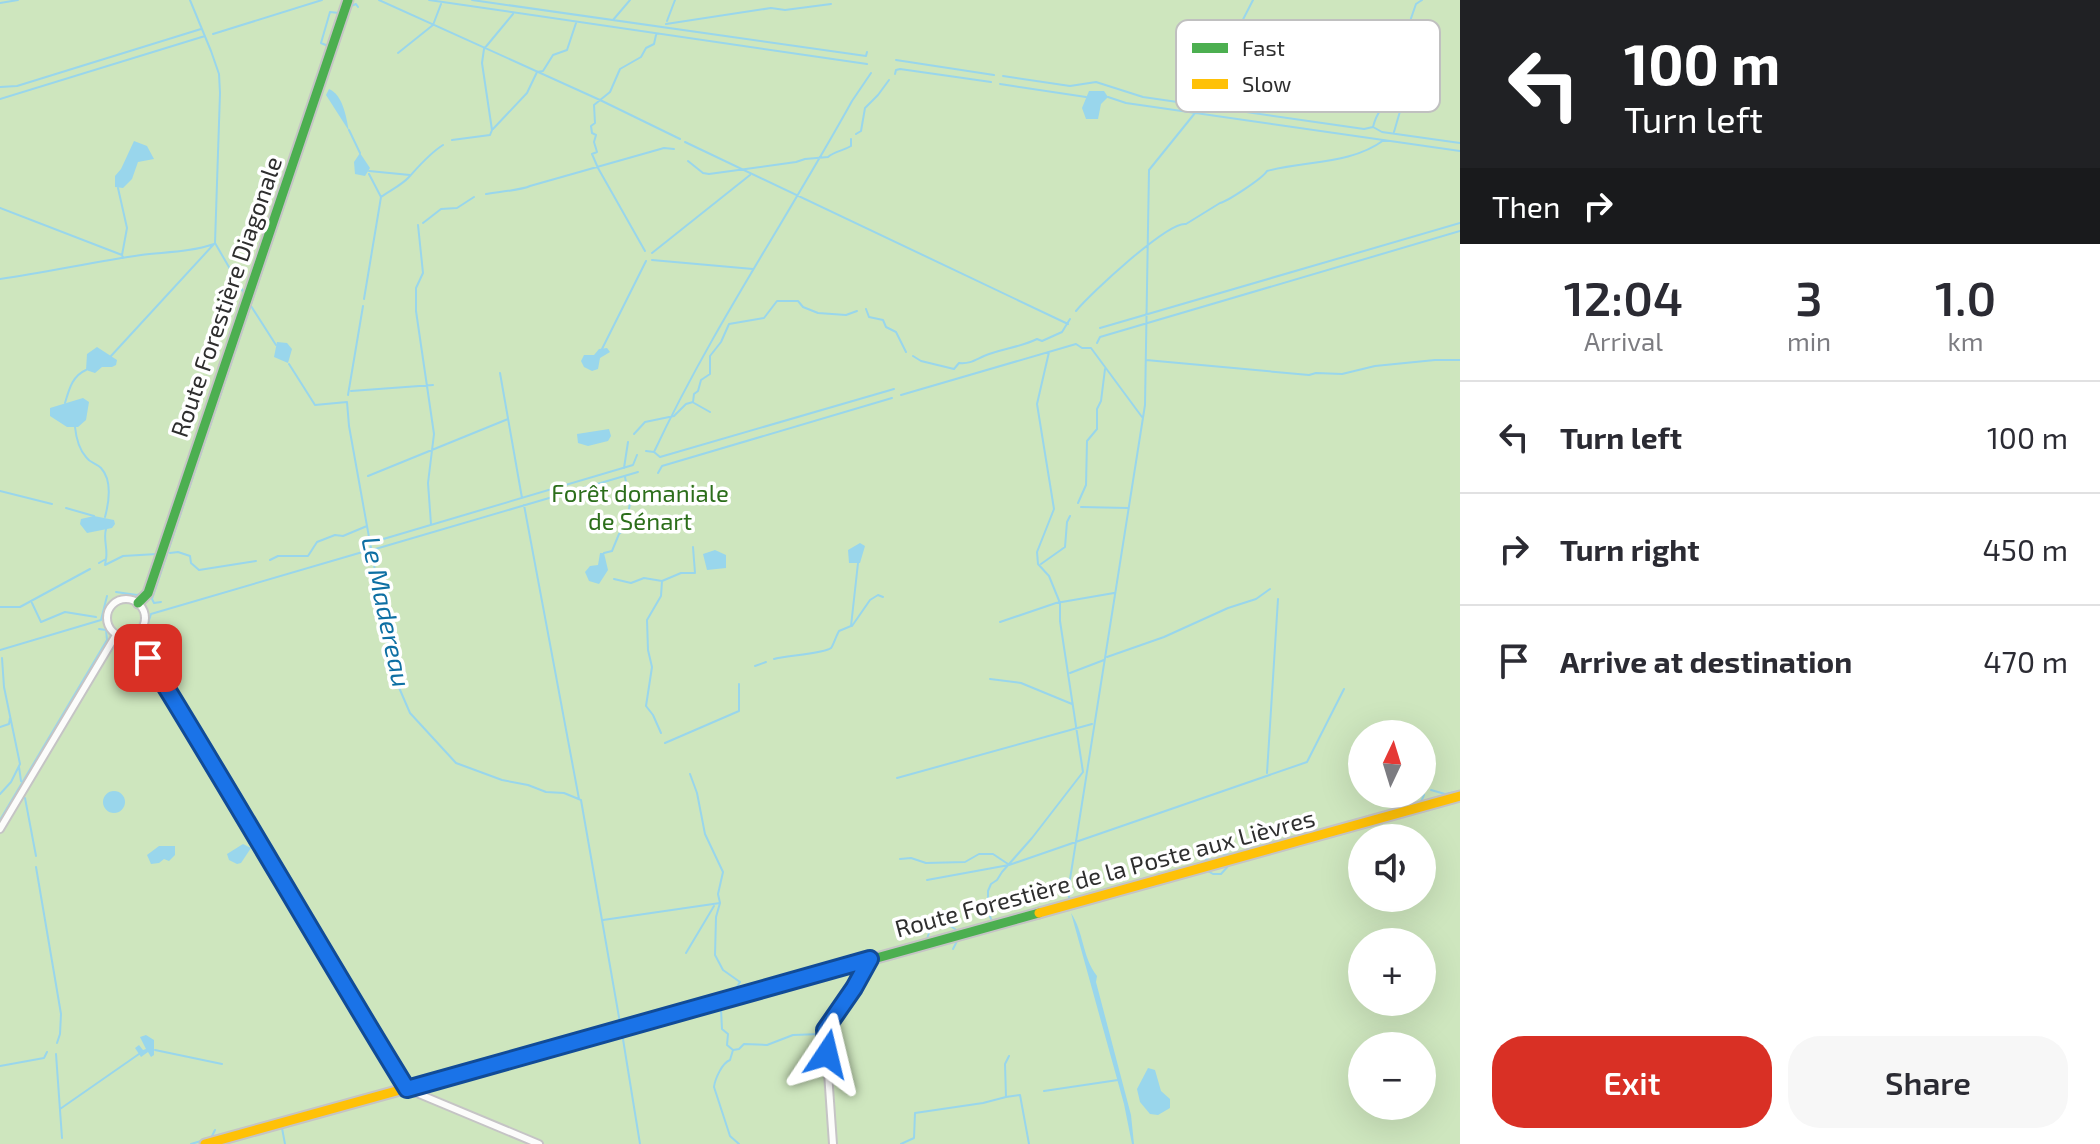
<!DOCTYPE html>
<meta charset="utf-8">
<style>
body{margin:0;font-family:"Exo 2",sans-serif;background:#f7f7f7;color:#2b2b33;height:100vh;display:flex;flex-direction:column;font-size:30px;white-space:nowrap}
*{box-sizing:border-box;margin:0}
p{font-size:26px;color:#7c7c81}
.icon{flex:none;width:44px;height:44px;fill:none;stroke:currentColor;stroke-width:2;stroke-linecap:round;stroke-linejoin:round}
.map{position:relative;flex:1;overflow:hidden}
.panel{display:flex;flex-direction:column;background:#fff;width:640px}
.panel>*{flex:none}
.guide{background:#202124;color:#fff;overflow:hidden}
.needle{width:52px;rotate:4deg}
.buttons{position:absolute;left:1348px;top:720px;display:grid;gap:16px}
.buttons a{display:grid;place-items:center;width:88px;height:88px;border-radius:50%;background:#fff;box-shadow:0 8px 32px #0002;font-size:40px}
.pin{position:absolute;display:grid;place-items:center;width:68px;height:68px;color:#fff;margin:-34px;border-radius:16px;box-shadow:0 4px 12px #0006}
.me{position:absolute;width:88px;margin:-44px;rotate:10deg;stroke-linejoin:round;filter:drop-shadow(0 0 6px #0008)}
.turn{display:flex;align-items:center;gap:28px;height:168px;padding:0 32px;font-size:36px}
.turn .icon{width:104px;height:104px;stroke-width:2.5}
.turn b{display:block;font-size:56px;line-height:68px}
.then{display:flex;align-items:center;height:76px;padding:0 32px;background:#0003;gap:16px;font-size:30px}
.eta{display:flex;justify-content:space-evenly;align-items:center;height:136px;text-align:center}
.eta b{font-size:48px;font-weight:600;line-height:56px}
.cta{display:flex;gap:16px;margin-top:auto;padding:16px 32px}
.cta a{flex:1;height:92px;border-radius:32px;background:#d93025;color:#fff;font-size:32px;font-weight:600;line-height:92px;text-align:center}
.cta a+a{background:#f7f7f7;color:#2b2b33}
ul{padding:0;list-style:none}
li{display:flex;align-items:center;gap:24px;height:112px;padding:0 32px;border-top:2px solid #e1e1e2}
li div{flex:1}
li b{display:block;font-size:30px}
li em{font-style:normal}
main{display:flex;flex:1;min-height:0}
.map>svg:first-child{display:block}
.green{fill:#cee6be;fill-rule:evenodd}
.water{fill:#99d6ec}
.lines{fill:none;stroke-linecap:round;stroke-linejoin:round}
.stream{stroke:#99d6ec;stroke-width:2}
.street-casing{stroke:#c5c4c5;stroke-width:10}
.fast-casing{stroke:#c5c4c5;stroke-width:13}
.slow-casing{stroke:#c5c4c5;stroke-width:13}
.street{stroke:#fcfcfb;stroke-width:6}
.fast{stroke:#4caf50;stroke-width:9}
.slow{stroke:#ffc107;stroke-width:9}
.route-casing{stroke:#114b97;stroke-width:20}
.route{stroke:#1a73e8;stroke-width:14}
.labels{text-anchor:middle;stroke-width:7;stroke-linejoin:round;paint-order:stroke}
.street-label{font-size:24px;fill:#2e2e2e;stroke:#fff}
.park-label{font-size:24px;fill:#2c6e1b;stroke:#fff}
.water-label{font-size:26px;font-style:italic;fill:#0d6fa3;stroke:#fff}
.key{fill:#fff;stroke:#c0c0c0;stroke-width:2}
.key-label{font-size:22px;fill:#2e2e2e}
</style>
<main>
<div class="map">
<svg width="1460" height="1144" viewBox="0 0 1460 1144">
<rect width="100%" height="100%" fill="#ece8e4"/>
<path class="green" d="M0 0H1460V1144H0ZM1362 734H1422V794H1362ZM1362 838H1422V898H1362ZM1362 942H1422V1002H1362ZM1362 1046H1422V1106H1362Z"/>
<path class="water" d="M329 89C343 95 346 116 349 131L326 95Z
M1089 91H1104L1108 97 1101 104 1098 119H1086L1082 108Z
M134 141 147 146 154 159 138 162 132 179 123 188 115 187V176L121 169Z
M360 153 370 168 365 176 355 174 354 162Z
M277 342 287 343 292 349 288 363 274 357Z
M97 347 117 360 116 365 112 367H102L95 373 86 370 87 354Z
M607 348 610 352 600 358 598 369 592 371 584 367 581 361 584 355H594L599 349Z
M83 398 89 402 86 420 78 427H67L50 416V408Z
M609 429 611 436 608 441 588 446 578 443 577 434Z
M94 516 114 520 115 524 112 528 87 533 80 524 81 519Z
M860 543 865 546 860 563H849L848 550Z
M715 550 726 555V568L707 570 703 554Z
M600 553H604L608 570 599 584 589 581 585 572 590 566 598 565Z
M103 802a11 11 0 1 1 22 0a11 11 0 1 1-22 0Z
M243 844 251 848 241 863 237 864 229 860 227 854Z
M159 846H175V855L169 861 164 859 159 863 151 864 147 855Z
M1071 913C1084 932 1082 957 1097 976L1096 982 1131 1115 1134 1144H1132L1124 1104Z
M146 1035 154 1040V1055L151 1057 148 1052 141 1057 135 1048 139 1045 143 1050 146 1049 140 1037Z
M1148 1068 1155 1070 1161 1091 1170 1099V1108L1158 1115 1150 1114 1140 1102 1137 1089Z"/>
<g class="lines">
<path class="stream" d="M190 0 211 51 219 74 220 93 215 243 244 293
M379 0 600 100 680 139
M429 0 867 64
M472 0 866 56 867 52
M0 3 18 0
M351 6 356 4 358 7
M613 20 630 0
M667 21 675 0
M666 24 771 8 785 10 831 4
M213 34 322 0
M398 53 433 25 441 4
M896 60 994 75
M895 74 896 70 900 69 991 82
M1003 76 1070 86 1096 82 1143 97 1364 129 1373 127 1382 132 1460 143
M1000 84 1086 97
M0 87 17 86 201 29
M1108 97 1126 103 1460 151
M0 99 205 36
M1373 127C1376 115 1381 105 1393 102L1398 89
M493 129 527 93 537 72 543 71 553 55 567 50 576 23
M349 130 360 153
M1394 132 1403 101 1396 79 1402 65 1403 34 1408 27 1416 4 1422 0
M856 134 861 131 865 108 878 95 889 80
M452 140 490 135 492 130 482 63 484 49 513 14
M685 142 1068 324
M688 161 703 173 709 174 796 162 805 159 828 157C835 151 843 151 851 146V139
M369 171 410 175
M369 174 381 197
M118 188 127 228 122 255
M486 194C498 192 522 190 530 186L664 148 674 149
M0 208 122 255 123 258
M423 223 441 209 457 208 474 197
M418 225 423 273 416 288V311L434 434 428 483 431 524
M645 251 598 168 592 154 597 152 594 142 596 135 592 133 591 126 595 123 594 105 610 92 620 69 641 57 646 48 654 44 656 35
M652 253 750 175
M258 254 328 46 321 43 330 12 339 13
M652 260 753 269
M0 279C47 272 94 262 141 255 165 252 191 252 214 244
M364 299 381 197C389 191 402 185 409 177 419 166 430 153 443 145
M251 306 276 345
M866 309 869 317 883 320 886 327 896 332 906 352
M1076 311C1090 294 1168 221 1186 224L1220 203C1228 201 1263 178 1267 171 1307 160 1350 165 1384 140
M1100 328 1460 223
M1097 343 1100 337 1460 231
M602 349 646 261
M111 356 214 244
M913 356 921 361 954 369 959 363C970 364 975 360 984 356 1001 349 1021 347 1037 339L1042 341 1062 332 1070 319
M1146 360 1309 375 1316 373 1342 374 1375 366 1435 360H1460
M289 364 315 405 347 402 349 426 394 676 410 713 456 763 502 780 528 785 546 792 564 793 581 800 620 1023
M500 373 522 498
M351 391 433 385
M348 395 363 306
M901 395 1076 344 1082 348H1091L1142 417
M65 403C69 390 72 376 86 370
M694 403 710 412
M75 427C76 437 79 449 86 457 90 463 96 463 101 468 113 481 109 502 105 517
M634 434 645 422 674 416 686 404 693 402 694 394 698 391 701 380 710 374V356L721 342 729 324 764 318 777 301H798L803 307 818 313 846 315 857 311
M646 451 654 452C711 330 787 219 852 101L871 73
M654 452 660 457 894 389
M624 468 628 442
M658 473 662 466 892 398
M368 476 508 419
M0 491 52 504
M1078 503 1086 485 1087 441 1097 429V409L1101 401 1105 369
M524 505 579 799
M1081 507 1128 508
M66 508 94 516
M380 540 633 465 637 455
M372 550 638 472
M170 553 178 552 190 556 191 563 199 570 256 561
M604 553 612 551 619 534 626 527 630 503 625 477
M106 559 105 565 123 556 157 554
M270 560 278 556H308L317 542 335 535 343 536 367 526
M99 563 106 559C108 548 103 540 106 529
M1041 564 1065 547 1067 522 1070 516
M614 579 631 583 644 578 662 581 661 596 647 620 648 650 652 667 646 706 653 715 661 733
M662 581 681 573H695L693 547
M116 592 137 595 143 593
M161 602 154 603 152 599 344 27
M32 603 41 622 65 612 96 617
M0 607H20L90 569
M1000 622 1056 603 1114 593
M852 626 870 600 878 595 883 597
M144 641 143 638 151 614 366 551
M0 650 101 620 107 596
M1107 657 1164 637 1228 608 1256 599 1270 589
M774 659C785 656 826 653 831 648 833 646 836 636 839 631L851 626 858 563
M755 666 766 662
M1070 673 1104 660
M990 679 1021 683 1072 704
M0 727 9 724 10 718
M665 743 739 711V684
M19 767 21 781
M1267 773 1278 599
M690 774 697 793 705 834 723 872 718 894 720 903 716 917 715 955 723 970 740 982 733 993
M897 778 1092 724
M1431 790 1445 794 1460 791
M0 794 11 782 20 764 4 687 2 658
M25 798 36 856
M0 820 107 640 106 630 99 629
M900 859 911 858 926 863 965 862 979 854H993L1008 864
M36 867 61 1014 60 1034 57 1043
M1206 870 1213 874H1221L1230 864
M927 880 1009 865 1307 762 1344 689
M1070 902 1068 892 1145 405 1149 170 1195 113 1253 0
M603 920 720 903
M992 921 988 912V891L991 884 997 880 1002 872 1032 838 1083 772 1060 621V603L1049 576 1038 564 1037 552 1054 509 1037 404 1049 352
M938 924 949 925 958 931
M979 925 1204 862 1214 851 1229 855 1421 802 1424 795
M927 939 930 930
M953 949 958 939
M686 953 714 906
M728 1003 721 1009 722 1029 728 1034 727 1045 733 1050 730 1060C722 1063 715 1079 714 1087L730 1136 739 1144
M622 1033 640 1144
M155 1050 222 1064
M733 1050 739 1049 744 1044 767 1045 793 1035 821 1034
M56 1054 62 1138
M1009 1056 1005 1064 1006 1097 1020 1095 1029 1144
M0 1066 44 1058 47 1052
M1044 1091 1118 1080
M60 1109 139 1054
M282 1128 285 1144
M211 1138 215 1130
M191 1144 201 1141
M901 1144 914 1138 915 1113 983 1103 1006 1097"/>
<defs>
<path id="street" d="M107 618a19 19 0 1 1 38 0a19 19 0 1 1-38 0Z
M135 635 209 753 249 826 407 1089 539 1144
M0 829 116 635
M833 1144 825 1030 869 961"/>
<path id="fast" d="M138 603 148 593 348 0
M512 1059 1039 913"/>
<path id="slow" d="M1039 913 1460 796
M205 1144 512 1059"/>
</defs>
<use href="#street" class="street-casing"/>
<use href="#fast" class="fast-casing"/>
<use href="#slow" class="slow-casing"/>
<use href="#street" class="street"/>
<use href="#fast" class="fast"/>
<use href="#slow" class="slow"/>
</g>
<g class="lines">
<defs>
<path id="route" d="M148 658C236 800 319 946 407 1089L870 959 854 988 825 1030 827 1054"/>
</defs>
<use href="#route" class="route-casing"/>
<use href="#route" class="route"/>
</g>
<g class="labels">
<g class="street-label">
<text transform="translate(227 297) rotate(-71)" y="8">Route Forestière Diagonale</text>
<text transform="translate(1105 874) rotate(-15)" y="8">Route Forestière de la Poste aux Lièvres</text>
</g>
<g class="park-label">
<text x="640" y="502">Forêt domaniale<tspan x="640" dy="28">de Sénart</tspan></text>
</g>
<g class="water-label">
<text transform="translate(386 612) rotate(78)" y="9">Le Madereau</text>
</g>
</g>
<rect x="1176" y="20" width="264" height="92" rx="12" class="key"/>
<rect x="1192" y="43" width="36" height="10" fill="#4caf50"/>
<rect x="1192" y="79" width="36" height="10" fill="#ffc107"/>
<g class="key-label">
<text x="1242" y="56">Fast</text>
<text x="1242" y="92">Slow</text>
</g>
</svg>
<div class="buttons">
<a><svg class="needle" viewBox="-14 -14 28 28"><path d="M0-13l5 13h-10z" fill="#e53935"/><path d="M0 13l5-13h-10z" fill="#7c7c81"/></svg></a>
<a><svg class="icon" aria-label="sound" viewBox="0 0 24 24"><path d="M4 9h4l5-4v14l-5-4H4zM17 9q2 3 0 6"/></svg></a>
<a>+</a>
<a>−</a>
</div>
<div class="pin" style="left:148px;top:658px;background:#d93025"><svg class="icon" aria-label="arrive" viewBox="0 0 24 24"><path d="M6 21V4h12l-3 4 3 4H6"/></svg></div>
<svg class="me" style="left:827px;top:1054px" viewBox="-20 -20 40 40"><path d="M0-17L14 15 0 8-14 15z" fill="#1a73e8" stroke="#fff" stroke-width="4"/></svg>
</div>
<section class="panel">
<div class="guide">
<div class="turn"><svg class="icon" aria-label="left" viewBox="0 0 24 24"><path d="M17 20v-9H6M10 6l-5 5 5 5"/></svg><div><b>100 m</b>Turn left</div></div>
<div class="then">Then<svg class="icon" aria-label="right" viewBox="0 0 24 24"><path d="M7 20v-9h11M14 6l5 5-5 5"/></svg></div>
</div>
<div class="eta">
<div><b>12:04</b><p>Arrival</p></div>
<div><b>3</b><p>min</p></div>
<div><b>1.0</b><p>km</p></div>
</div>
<ul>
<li><svg class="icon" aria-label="left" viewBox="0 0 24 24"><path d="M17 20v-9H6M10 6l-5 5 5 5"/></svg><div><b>Turn left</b></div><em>100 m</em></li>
<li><svg class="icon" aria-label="right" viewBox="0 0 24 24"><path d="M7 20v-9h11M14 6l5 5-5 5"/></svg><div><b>Turn right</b></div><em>450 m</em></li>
<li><svg class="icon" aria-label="arrive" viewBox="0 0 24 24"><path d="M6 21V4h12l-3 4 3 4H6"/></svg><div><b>Arrive at destination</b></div><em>470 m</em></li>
</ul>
<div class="cta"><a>Exit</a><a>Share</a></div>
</section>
</main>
